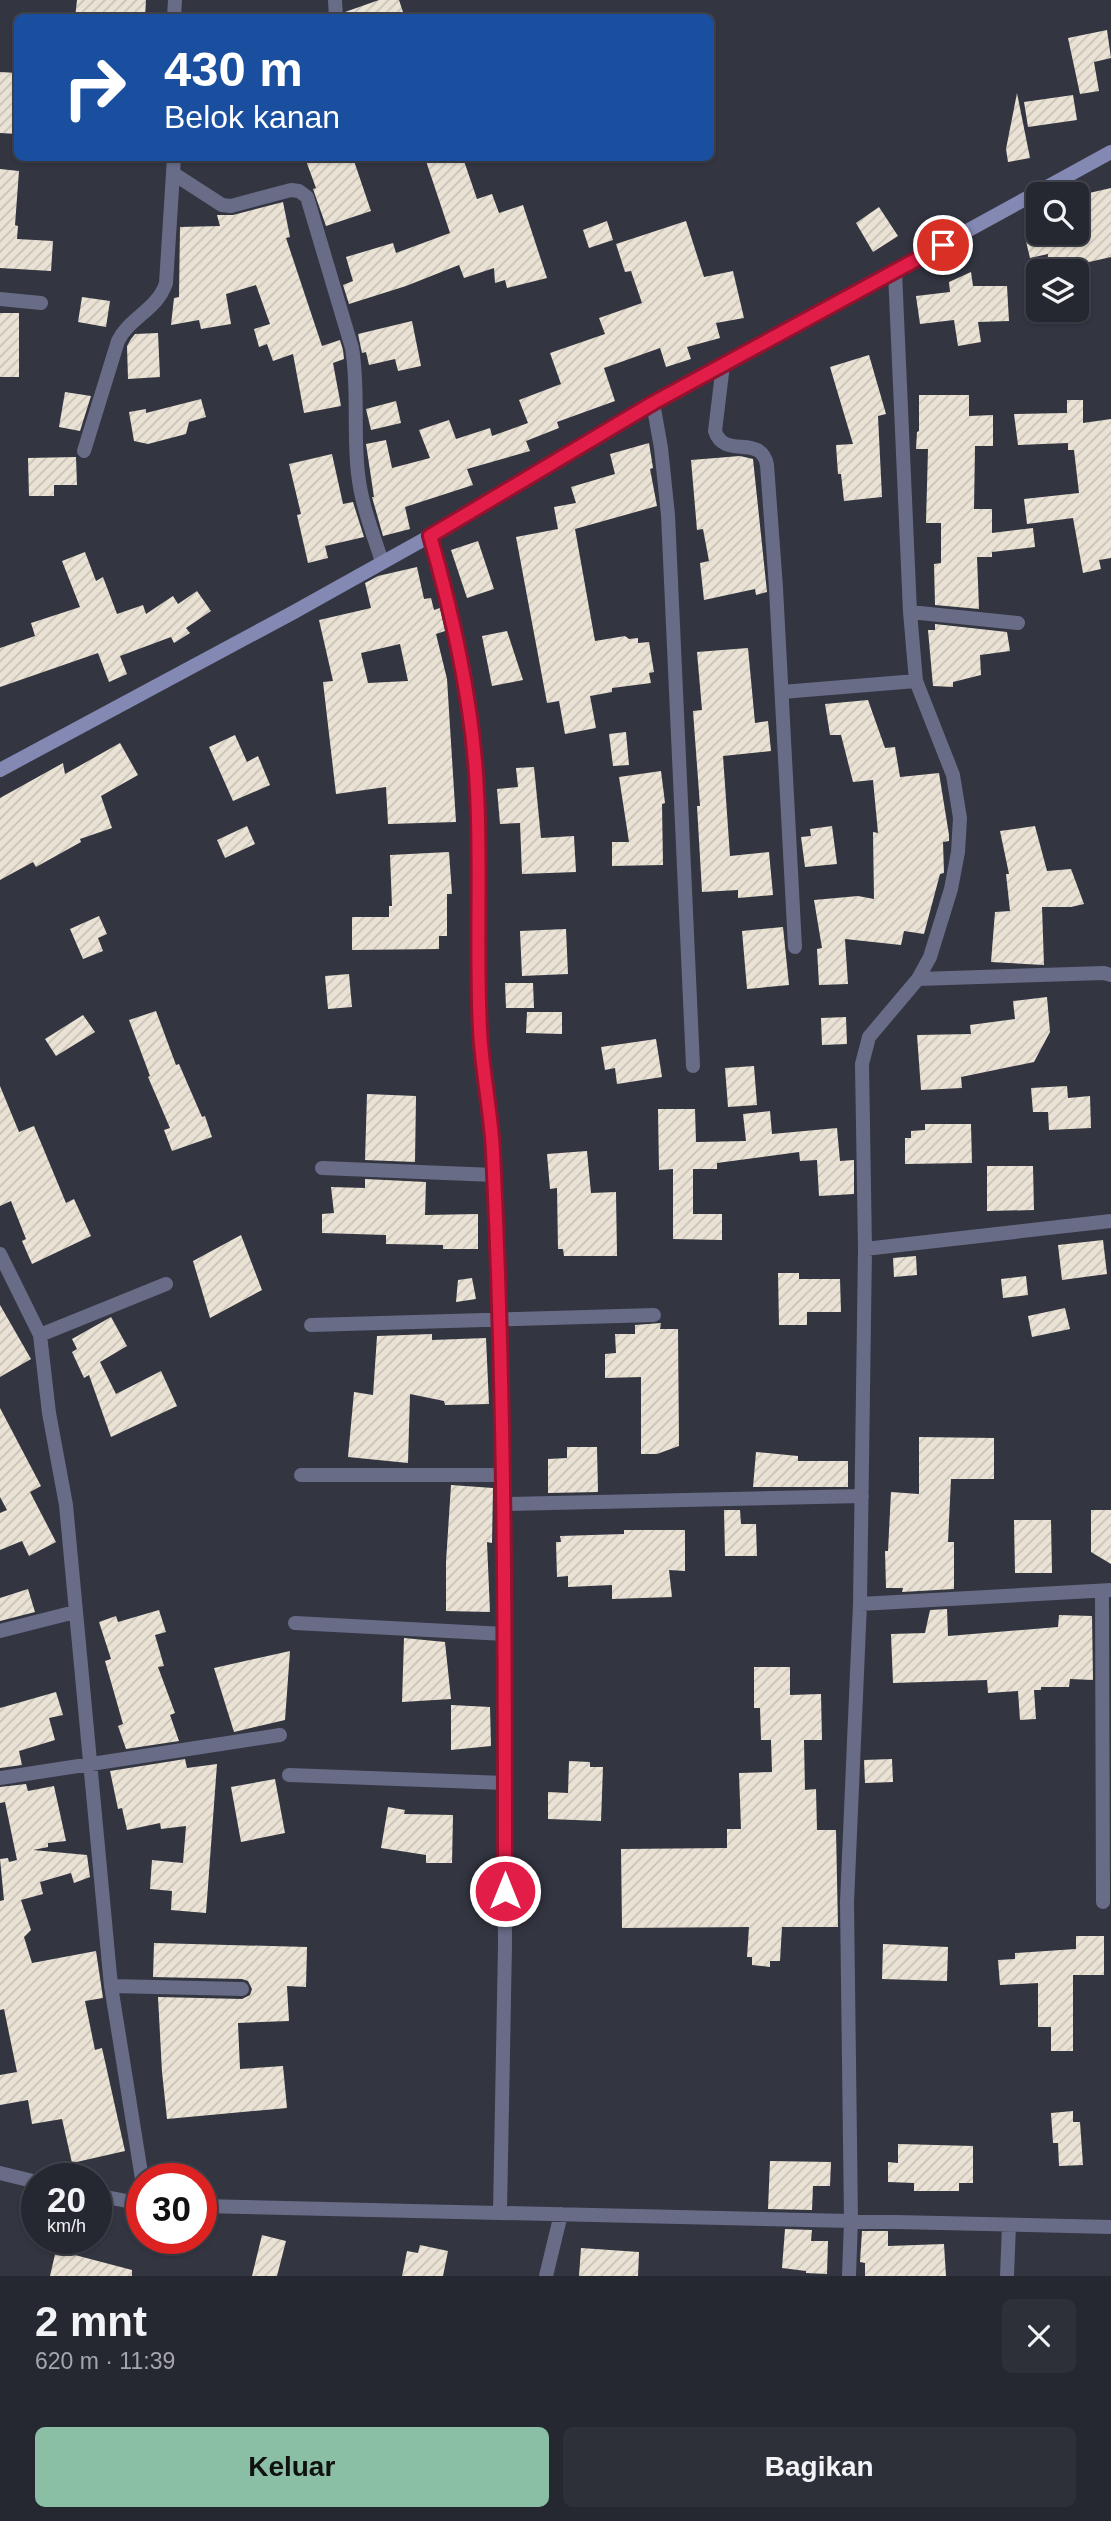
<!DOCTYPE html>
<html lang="id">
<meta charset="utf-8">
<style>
body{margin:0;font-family:Arial,sans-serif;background:#2e3039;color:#f1f3f6;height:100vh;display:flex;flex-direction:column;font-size:26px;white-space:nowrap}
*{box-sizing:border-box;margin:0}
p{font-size:23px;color:#a4a6ab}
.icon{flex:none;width:38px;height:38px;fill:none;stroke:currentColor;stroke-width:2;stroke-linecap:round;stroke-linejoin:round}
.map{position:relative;height:2276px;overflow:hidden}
.sheet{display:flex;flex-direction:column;background:#262831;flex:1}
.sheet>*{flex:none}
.top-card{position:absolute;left:14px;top:14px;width:700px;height:147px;border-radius:10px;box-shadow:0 2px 5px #0004,0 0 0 2px #42444d;background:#1a4fa0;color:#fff;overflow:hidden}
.tools{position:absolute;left:1026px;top:182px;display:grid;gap:14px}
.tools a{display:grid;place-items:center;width:63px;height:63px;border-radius:10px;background:#262831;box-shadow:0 2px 5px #0004,0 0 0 2px #42444d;font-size:35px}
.speed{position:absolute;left:21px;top:2163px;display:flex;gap:14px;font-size:35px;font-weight:700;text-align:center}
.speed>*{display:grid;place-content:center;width:91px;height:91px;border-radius:50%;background:#262831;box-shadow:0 2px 5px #0004,0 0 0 2px #42444d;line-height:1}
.speed small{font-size:18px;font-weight:400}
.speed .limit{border:10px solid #d22;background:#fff;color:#111}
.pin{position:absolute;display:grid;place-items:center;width:60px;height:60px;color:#fff;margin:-30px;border:4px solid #fff;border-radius:50%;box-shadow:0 2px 7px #0007}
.me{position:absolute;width:77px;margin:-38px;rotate:0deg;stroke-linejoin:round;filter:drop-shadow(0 0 5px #0008)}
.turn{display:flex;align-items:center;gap:24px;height:147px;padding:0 35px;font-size:32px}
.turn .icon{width:91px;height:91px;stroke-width:2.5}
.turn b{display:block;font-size:49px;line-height:60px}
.round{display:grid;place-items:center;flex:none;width:74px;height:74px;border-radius:10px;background:#2e3039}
.head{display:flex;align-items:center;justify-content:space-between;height:119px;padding:0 35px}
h1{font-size:42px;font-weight:700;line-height:52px}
.cta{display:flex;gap:14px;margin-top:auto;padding:14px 35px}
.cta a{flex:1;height:80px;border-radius:10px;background:#8abfa5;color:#111;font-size:28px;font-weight:700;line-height:80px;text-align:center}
.cta a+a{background:#2e3039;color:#f1f3f6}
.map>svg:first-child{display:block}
.building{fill:url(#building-hatch);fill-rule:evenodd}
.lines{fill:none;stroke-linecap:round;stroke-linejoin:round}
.minor{stroke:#686c87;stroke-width:14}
.secondary{stroke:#8489b4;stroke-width:14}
.route-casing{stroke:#92132f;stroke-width:18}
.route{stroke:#e11d48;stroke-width:12}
</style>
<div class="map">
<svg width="1111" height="2276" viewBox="0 0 1111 2276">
<defs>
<pattern id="building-hatch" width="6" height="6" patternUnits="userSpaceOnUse" patternTransform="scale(1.75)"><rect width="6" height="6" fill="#eae2d4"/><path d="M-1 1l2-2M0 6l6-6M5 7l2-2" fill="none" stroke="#c8c2b7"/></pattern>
</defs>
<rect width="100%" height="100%" fill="#333541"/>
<path class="building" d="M77 0H146L145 18H75Z
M379 0H399L405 18H346L345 12Z
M1107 30 1111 58 1094 62 1099 91 1080 94 1068 38Z
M0 72 18 73V134L0 133Z
M1017 93 1030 158 1008 162 1006 149Z
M1073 95 1077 120 1028 127 1024 102Z
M305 158H353L371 211 326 226 313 189 316 188Z
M425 158H463L477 199 492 194 499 213 523 205 547 278 507 288 505 280 495 283 494 268 464 278 459 265 406 286 349 304 343 285 353 281 346 257 393 243 396 253 450 233Z
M0 169 19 171 15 225 18 226 17 239 53 241 51 271 0 268Z
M1111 188V257L1089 262V271H1047L1048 254 1030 258 1024 233H1076V196Z
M283 202 290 237 286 238 322 346 340 340 343 350 344 359 333 363 341 406 304 413 293 354 273 361 267 344 259 347 254 329 270 324 256 285 226 294 231 324 201 329 199 320 171 325 174 298 179 297 180 227 220 226 217 215H233Z
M879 207 898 236 873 252 856 223Z
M607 221 613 240 589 248 583 230Z
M686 221 704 277 733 271 744 318 716 323 720 338 687 347 691 359 666 367 660 348 604 368 615 401 557 422 559 428 526 441 530 451 467 469 473 485 405 507 410 529 383 536 372 497H374L366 444 386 440 392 468 430 458 419 430 449 420 456 439 490 428 492 436 528 423 519 400 561 384 550 353 605 334 599 318 642 303 631 271 625 272 616 244Z
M971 272 973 286H1007L1009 321 978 322 981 342 958 346 954 320 920 324 916 296 950 292 949 282Z
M82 297 110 301 106 327 78 322Z
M0 313H19V377H0Z
M412 321 421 366 398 371 395 359 369 365 366 352 362 353 358 334Z
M158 333 160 377 128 379 127 346 131 339 135 334Z
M869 355 886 414 878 416 882 497 844 501 841 474H838L836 445 853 444 830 367Z
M65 392 91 396 80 431 59 427Z
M919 395H969V416L993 415V446H975L974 509H992V533L1033 528 1035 547 992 552V557H977L979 609 935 605 934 564 941 563V523H926L928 449H916L917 432 919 431Z
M201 399 206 417 189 422 186 434 148 444 134 441 129 412 146 409V413Z
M1067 400H1083V423L1111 419V558L1099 560 1101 569 1083 573 1073 518 1027 524 1024 499 1079 493 1074 450H1068V443L1018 445 1014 414 1067 413Z
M396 401 401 423 371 430 366 409Z
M649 443 653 468 650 469 657 506 575 529 595 641 625 636 629 639 638 638V643L649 642 654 672 649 673 651 683 612 688V692L590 696 596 728 565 734 559 701 547 703 516 537 558 529 554 507 576 503 571 487 615 474 610 454Z
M332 454 343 504 353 502 364 537 325 546 328 558 308 563 297 515 301 514 289 464Z
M740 456 753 459 767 592 756 595 755 589 704 600 700 563 709 561 703 529 697 530 691 460Z
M76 457 77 485H54V496H29L28 458Z
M478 541 494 589 467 598 451 550Z
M85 552 96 581 103 577 117 614 143 605 146 614 173 596 178 604 197 591 211 611 186 628 190 633 174 643 171 637 120 656 127 674 109 682 98 653 0 687V648L35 636 31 623 80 607 62 561Z
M417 567 424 599 431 598 434 610 440 608 445 631 436 634 447 679 456 822 388 824 386 787 336 794 323 682 333 681 319 620 371 608 365 583 378 576ZM400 644 408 681 368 683 361 653Z
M935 624 1007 632 1010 651 980 655 981 675 953 682V687L933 686 928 630H935Z
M507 631 523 680 492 686 482 636Z
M748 648 755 723 768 721 771 751 723 756 730 856 769 852 773 895 738 898V890L702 892 697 806H700L693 711 702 710 697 652Z
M868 700 885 748 895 747 900 777 939 773 949 835V841L943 842 944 873 940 874 924 934 904 931 901 945 845 939 848 984 819 985 817 949 822 948 814 900 858 896 874 899 873 832 878 833 873 780 853 782 841 735H830L825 704Z
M626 732 629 765 613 766 609 734Z
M235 735 247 762 258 756 270 785 233 801 209 747Z
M120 743 138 775 101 796 112 828 80 839 81 842 36 867 33 862 0 880V798L63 763 65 774Z
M534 767 541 838 574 836 576 872 522 874 520 823 500 824 497 789 518 787 516 768Z
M661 771 665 803 662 804 663 865 612 866V842H629L619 777Z
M247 826 255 844 225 858 217 840Z
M832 826 837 864 805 867 801 837 811 836 810 829Z
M1035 826 1047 871 1071 869 1084 904 1071 907H1042L1044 965 991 962 995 912 1010 911 1006 874H1009L1000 831Z
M449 852 452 894H447V936H439V949L352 950V917H389V906H392L390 855Z
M99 916 107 934 98 938 103 951 83 959 70 929Z
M783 927 789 985 747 989 742 931Z
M566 929 568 974 522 976 520 931Z
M349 974 352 1007 328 1009 325 976Z
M505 983H533L534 1008H506Z
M1047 997 1050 1032 1034 1062 961 1077 962 1088 921 1090 917 1035 971 1034 970 1025 1015 1019 1013 1001Z
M156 1011 176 1065 179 1064 202 1117 205 1116 212 1137 172 1151 164 1130 170 1128 148 1077 150 1076 129 1020Z
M527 1012H562V1034L526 1033Z
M83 1015 95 1032 56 1056 45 1039Z
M846 1017 847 1044 822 1045 821 1018Z
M656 1039 662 1077 617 1084 615 1068 605 1070 601 1047Z
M754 1066 757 1105 728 1107 725 1068Z
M0 1086 19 1132 34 1126 66 1203 74 1199 91 1236 32 1264 22 1241 26 1239 11 1201 0 1206Z
M1067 1086 1068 1098 1090 1096 1091 1128 1049 1130 1048 1112H1033L1031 1088Z
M367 1094 416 1096 415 1162 365 1160Z
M658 1109H695L696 1142 746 1141 743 1114 770 1111 772 1134 837 1128 840 1161 854 1160V1194L819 1196 817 1160 800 1161 799 1152 717 1163V1169H693V1214H722V1240L673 1239V1169L659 1170Z
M925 1124H971L972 1163 905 1164V1138H911V1131L925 1130Z
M587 1151 591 1193 616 1192 617 1256H564L563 1249H558L557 1188 550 1189 547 1154Z
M987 1166H1033L1034 1210 987 1211Z
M365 1179 426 1182 425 1215 478 1214V1249H443V1245L386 1244V1235L322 1233V1214L334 1213 331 1187 365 1188Z
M241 1235 262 1290 210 1318 193 1261Z
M1103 1240 1107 1274 1062 1280 1058 1245Z
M916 1256 917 1275 894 1277 893 1258Z
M778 1273H799V1279H840L841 1312H807V1325H779Z
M1026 1276 1028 1295 1003 1298 1001 1279Z
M472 1278 476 1299 456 1302 458 1280Z
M0 1305 31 1359 0 1377Z
M1065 1308 1070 1329 1032 1337 1028 1316Z
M111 1317 127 1346 100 1362 116 1394 161 1371 177 1406 111 1437 89 1375 84 1378 72 1352 77 1349 72 1339Z
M661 1323 660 1329H678L679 1446 657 1454H641V1377L605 1378V1354L616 1353 615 1334H635V1325Z
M432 1334V1340L486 1338 489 1404 445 1405 444 1401 410 1394 408 1463 348 1457 354 1392 373 1395 377 1336Z
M0 1408 41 1486 30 1492 56 1542 29 1556 22 1541 0 1550V1513L7 1510 0 1497Z
M919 1437 994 1438V1479H951L948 1542H954V1589L902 1592 903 1588H886L885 1551H888L891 1492 919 1494Z
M567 1447H597L598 1492 548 1493V1459L567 1458Z
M756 1452 798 1456V1461H848V1487H753Z
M451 1485 493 1488 492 1543 487 1542 490 1612 446 1611V1562Z
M724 1510H740L741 1524H756L757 1556H725Z
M1091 1510H1111V1564L1091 1552Z
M1014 1520H1051L1052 1573H1015Z
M624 1530H685V1571L669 1570 672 1597 612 1599V1585L568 1587V1576L557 1577 556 1542H561L560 1536 624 1534Z
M28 1589 35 1612 0 1621V1598Z
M947 1609 948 1636 1058 1627 1059 1615 1092 1616 1093 1680 1070 1679 1069 1687H1041V1690H1034L1036 1719 1020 1720 1018 1691 988 1693 987 1680 893 1683 891 1634 925 1633 930 1610Z
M159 1610 166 1632 155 1635 164 1666 158 1667 175 1713 170 1715 179 1741 126 1749 118 1726 123 1724 105 1661 111 1659 99 1622 116 1616 118 1622Z
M404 1638 445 1642 451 1699 402 1702Z
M290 1651 285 1720 234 1732 214 1668Z
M754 1667H790V1695L821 1694 822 1740H804L805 1790 816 1789 817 1830H836L838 1927H782L780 1961H770V1967L752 1965V1957H747L749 1927 622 1928 621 1849 727 1848V1829H741L739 1773 772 1772 771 1740H761L760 1708H754Z
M56 1692 63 1715 49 1718 55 1740 19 1751 22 1765 0 1768V1708Z
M451 1705 490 1707 491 1746 451 1750Z
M185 1759 187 1768 217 1764 206 1913 171 1910 172 1891 150 1889 152 1860 183 1863 186 1826 161 1829 160 1823 127 1830 122 1808 118 1809 110 1771Z
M892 1759 893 1782 865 1783 864 1760Z
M569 1761 590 1762V1767H603L601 1821 548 1819V1792L568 1793Z
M275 1779 285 1833 241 1842 231 1787Z
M26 1784 28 1791 54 1786 66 1841 48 1843V1847L33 1850 87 1855 90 1877 74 1883 71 1873 40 1882 43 1894 21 1900 31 1930 24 1937 32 1963 96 1951 103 1998 85 2001 95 2050 102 2048 125 2151 72 2163 62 2119 32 2124 28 2100 0 2105V2075L17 2072 4 2009 0 2010V1901L4 1900 0 1859 8 1858 9 1862 17 1860 5 1802 0 1803V1787Z
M388 1807 405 1810 404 1814 453 1815 452 1863H426V1855L381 1848Z
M1076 1936H1104V1975H1073V2051H1051V2027H1038V1983L1000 1985 998 1960 1015 1959V1953L1076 1949Z
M154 1943 307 1947 306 1987 287 1986 289 2021 238 2023 240 2069 283 2066 287 2108 167 2119 162 2072 158 1997 242 1999 250 1995 252 1989 248 1981 242 1979 153 1977Z
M883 1944 948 1947 947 1981 882 1979Z
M1073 2111V2122H1080L1083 2165 1059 2166 1058 2143H1053L1051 2113Z
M898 2144 973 2146V2183H959V2191H914V2183L888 2182V2162L898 2163Z
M770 2161 831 2162 830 2186H813L812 2210 768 2209Z
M785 2229 812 2230 811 2241H828L827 2274 806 2273V2271L782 2268Z
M862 2231H888V2246L944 2244 946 2276H865V2263L860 2262Z
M262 2235 286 2241 277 2276H252Z
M420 2245 448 2251 443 2276H402L407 2251 418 2253Z
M581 2248 639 2252 638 2276H579Z
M56 2250 132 2270V2276H50Z"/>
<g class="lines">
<path class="minor" d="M335 0 336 18
M174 18 175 0
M174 174 222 205 231 206 291 190 299 191 307 197 352 348C359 389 353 431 358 473 361 504 373 533 382 562
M0 299 41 303
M723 365 715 431C724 460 761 433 767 465L776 588 795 947
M653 403 661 448 668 515 693 1066
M84 451 118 341C129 318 158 309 166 283L174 158
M430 536 447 595 465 675 477 788 480 1028 483 1076 493 1147 504 1475 505 1945 500 2212
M910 612 1018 623
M782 692 916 681
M918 979 1104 973 1111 975
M322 1168 494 1175
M865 1249 1111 1221
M0 1254 40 1335 49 1413 66 1505 111 1986 142 2179
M311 1325 654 1315
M40 1335 166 1284
M301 1475H504
M504 1504 862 1496
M1102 1591 1103 1902
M860 1604 1111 1590
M295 1623 505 1634
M0 1631 75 1612
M289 1775 505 1783
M0 1778 280 1735
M111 1986 242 1989
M0 2173 37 2182
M96 2195 142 2204
M201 2206 1111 2227
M546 2276 561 2214
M849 2276 851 2221 847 1902 860 1604 865 1249 862 1064 869 1037 918 979 930 957 951 889 958 852 960 818 953 775 916 681 910 612 895 272
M1007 2276 1009 2225"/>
<path class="secondary" d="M0 770 294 612 430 536 653 403 1111 152"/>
</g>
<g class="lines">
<defs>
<path id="route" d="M505 1891C505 1645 505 1398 493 1152 491 1111 482 1071 480 1030 476 950 481 870 477 791 473 704 454 619 430 536L653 403 943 245"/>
</defs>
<use href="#route" class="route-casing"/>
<use href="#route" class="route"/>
</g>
</svg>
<div class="tools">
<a><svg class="icon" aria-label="search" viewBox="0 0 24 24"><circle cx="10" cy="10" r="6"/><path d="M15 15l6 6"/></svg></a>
<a><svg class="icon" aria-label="layers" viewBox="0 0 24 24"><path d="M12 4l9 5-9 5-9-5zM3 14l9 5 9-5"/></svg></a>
</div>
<div class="speed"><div>20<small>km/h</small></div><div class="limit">30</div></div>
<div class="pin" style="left:943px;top:245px;background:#d93025"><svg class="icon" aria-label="arrive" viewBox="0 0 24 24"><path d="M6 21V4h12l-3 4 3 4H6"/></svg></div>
<svg class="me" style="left:505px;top:1891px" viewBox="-20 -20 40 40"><circle r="17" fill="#e11d48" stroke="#fff" stroke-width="3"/><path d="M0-11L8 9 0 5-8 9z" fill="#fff"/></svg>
<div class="top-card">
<div class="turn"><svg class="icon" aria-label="right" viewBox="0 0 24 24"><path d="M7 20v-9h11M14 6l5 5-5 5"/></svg><div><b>430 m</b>Belok kanan</div></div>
</div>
</div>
<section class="sheet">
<div class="head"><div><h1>2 mnt</h1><p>620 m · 11:39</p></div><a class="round"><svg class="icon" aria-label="close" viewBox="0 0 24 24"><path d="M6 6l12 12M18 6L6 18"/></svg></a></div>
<div class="cta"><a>Keluar</a><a>Bagikan</a></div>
</section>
